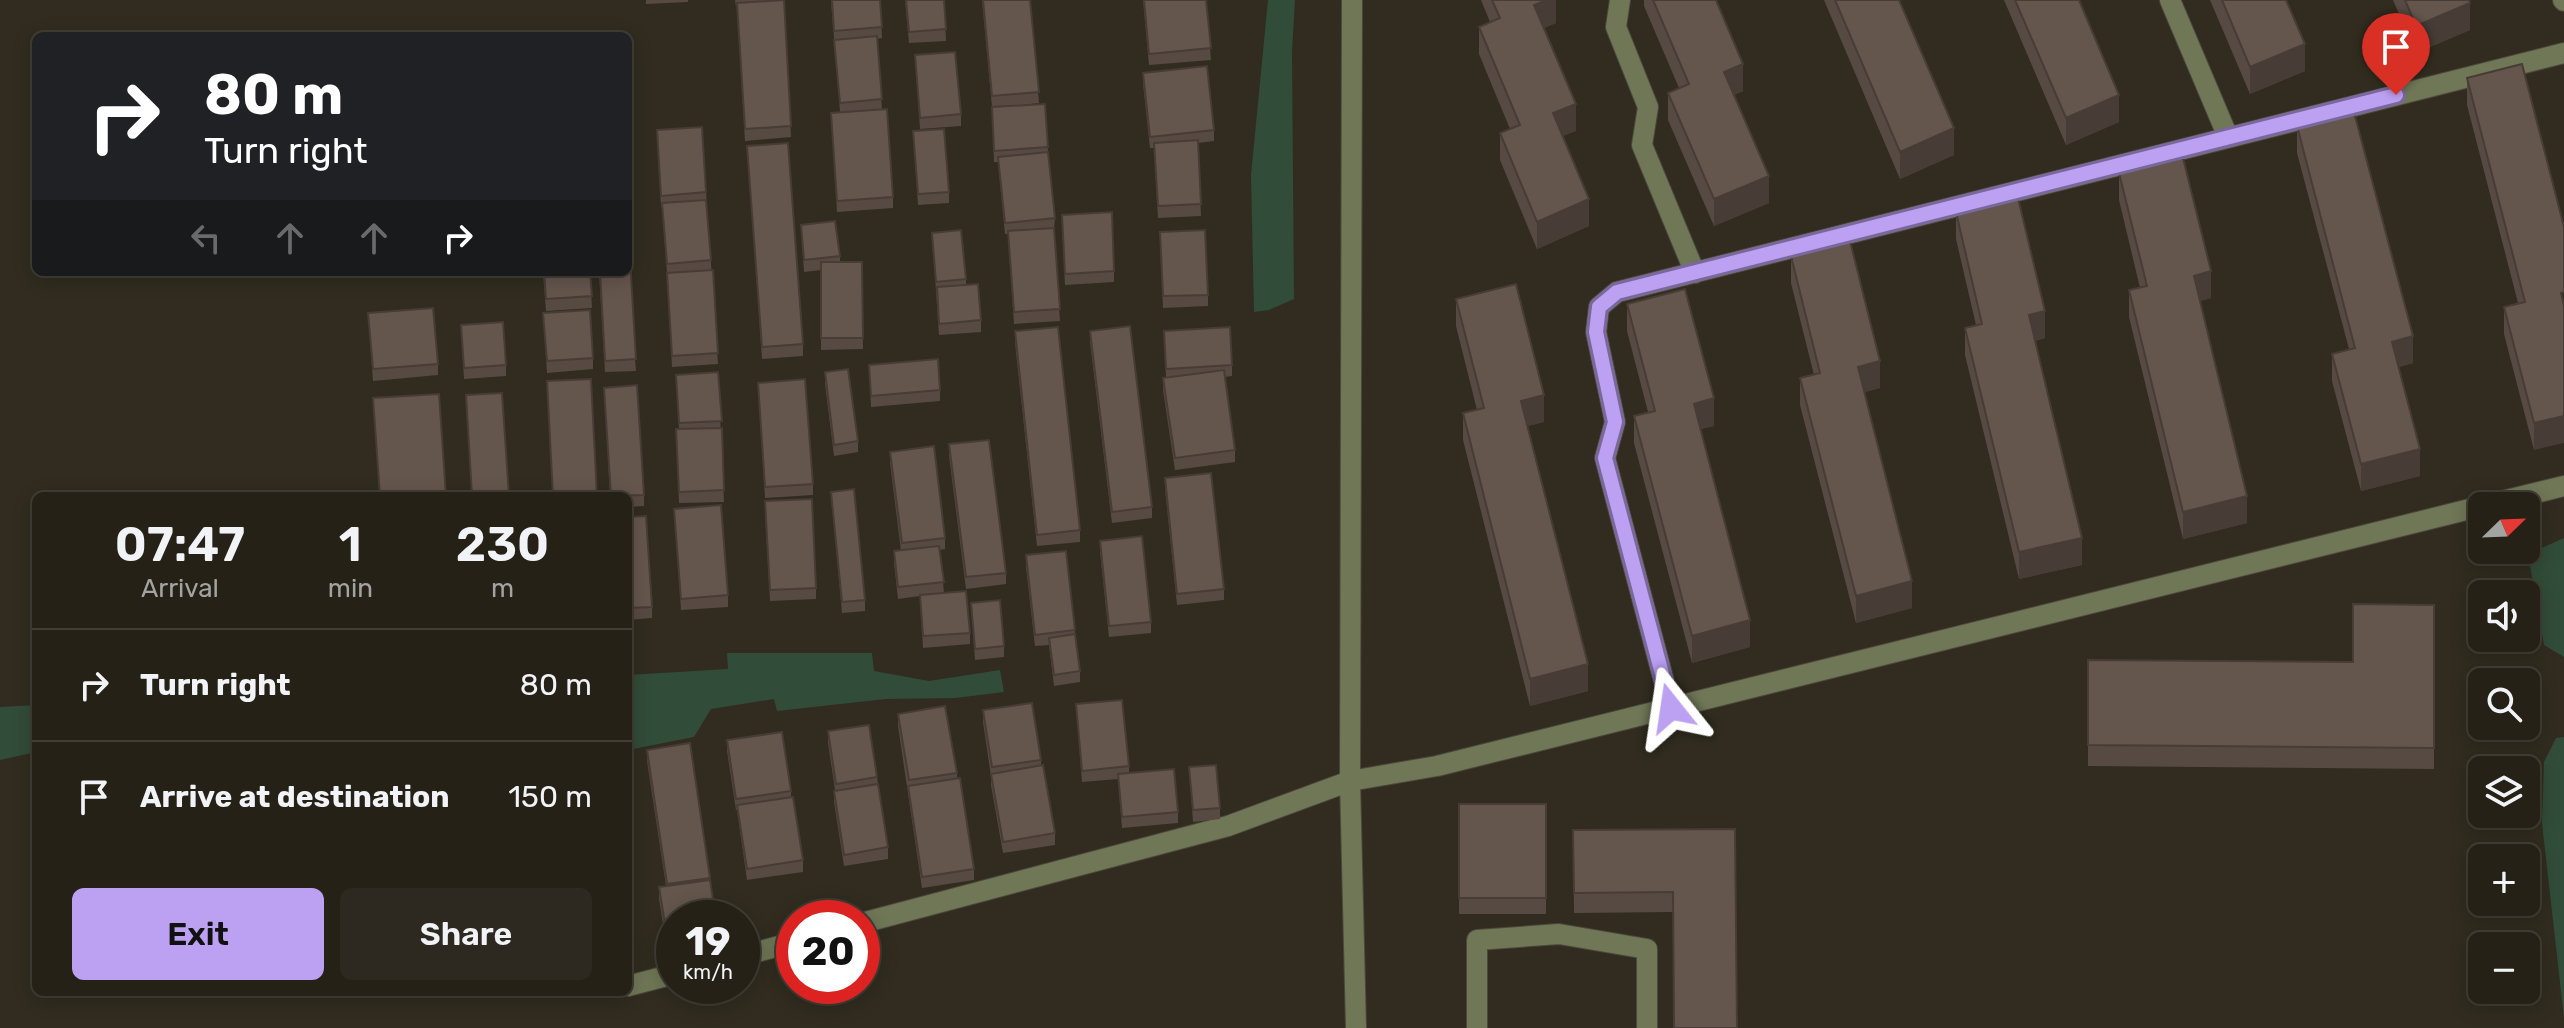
<!DOCTYPE html>
<meta charset="utf-8">
<style>
body{margin:0;font-family:Rubik,sans-serif;background:#2d2920;color:#f1f3f6;height:100vh;display:flex;flex-direction:column;font-size:30px;white-space:nowrap}
*{box-sizing:border-box;margin:0}
p{font-size:26px;color:#a3a3a1}
.icon{flex:none;width:44px;height:44px;fill:none;stroke:currentColor;stroke-width:2;stroke-linecap:round;stroke-linejoin:round}
.map{position:relative;flex:1;overflow:hidden}
.details{position:absolute;left:32px;top:492px;width:600px;height:504px;display:flex;flex-direction:column;background:#252117;border-radius:12px;box-shadow:0 4px 20px #0003,0 0 0 2px #423e36}
.details>*{flex:none}
.banner{position:absolute;left:32px;top:32px;width:600px;height:244px;border-radius:12px;box-shadow:0 4px 20px #0003,0 0 0 2px #423e36;background:#202124;color:#fff;overflow:hidden}
.needle{width:52px;rotate:67deg}
.fabs{position:absolute;left:2468px;top:492px;display:grid;gap:16px}
.fabs a{display:grid;place-items:center;width:72px;height:72px;border-radius:12px;background:#252117;box-shadow:0 4px 20px #0003,0 0 0 2px #423e36;font-size:40px}
.speed{position:absolute;left:656px;top:900px;display:flex;gap:16px;font-size:40px;font-weight:700;text-align:center}
.speed>*{display:grid;place-content:center;width:104px;height:104px;border-radius:50%;background:#252117;box-shadow:0 4px 20px #0003,0 0 0 2px #423e36;line-height:1}
.speed small{font-size:20px;font-weight:400}
.speed .limit{border:12px solid #d22;background:#fff;color:#111}
.pin{position:absolute;display:grid;place-items:center;width:68px;height:68px;color:#fff;margin:-82px -34px;border-radius:50% 50% 50% 0;rotate:-45deg;box-shadow:0 0 8px #0007}
.pin .icon{rotate:45deg}
.me{position:absolute;width:88px;margin:-44px;rotate:345deg;stroke-linejoin:round;filter:drop-shadow(0 0 6px #0008)}
.turn{display:flex;align-items:center;gap:28px;height:168px;padding:0 40px;font-size:36px}
.turn .icon{width:104px;height:104px;stroke-width:2.5}
.turn b{display:block;font-size:56px;line-height:68px}
.lanes{display:flex;align-items:center;height:76px;padding:0 40px;background:#0003;justify-content:center;gap:40px;direction:ltr}
.lanes .off{opacity:.35}
.eta{display:flex;justify-content:space-evenly;align-items:center;height:136px;text-align:center}
.eta b{font-size:48px;font-weight:600;line-height:56px}
.action{display:flex;gap:16px;margin-top:auto;padding:16px 40px}
.action a{flex:1;height:92px;border-radius:12px;background:#bca0f2;color:#111;font-size:32px;font-weight:600;line-height:92px;text-align:center}
.action a+a{background:#2d2920;color:#f1f3f6}
ul{padding:0;list-style:none}
li{display:flex;align-items:center;gap:24px;height:112px;padding:0 40px;border-top:2px solid #423e36}
li div{flex:1}
li b{display:block;font-size:30px}
li em{font-style:normal}
.map>svg:first-child{display:block}
.water{fill:#314c38}
.lines{fill:none;stroke-linecap:round;stroke-linejoin:round}
.minor-casing{stroke:#4d483c;stroke-width:22}
.minor{stroke:#6f7757;stroke-width:20}
.wall{fill:#574a42}
.shaded-wall{fill:#473c36}
.building{fill:#65564d;stroke:#473c36;stroke-width:2}
.route-casing{stroke:#7a689d;stroke-width:20}
.route{stroke:#bca0f2;stroke-width:14}
</style>
<div class="map">
<svg width="2564" height="1028" viewBox="0 0 2564 1028">
<rect width="100%" height="100%" fill="#312c1f"/>
<path class="water" d="M1268 0H1295L1292 52 1294 299 1269 310 1254 312 1251 175Z
M2564 538V657L2544 645 2528 554Z
M727 653H872L874 671 929 681 1000 670 1004 692 955 698 886 699 777 711 774 699 711 709 694 737 628 750V675L728 669Z
M36 705V752L0 760V707Z
M2564 737V1018L2542 823 2544 762 2556 738Z"/>
<g class="lines">
<defs>
<path id="minor" d="M1352 0 1350 781 1356 1028
M1620 0 1616 27 1648 107 1642 145 1695 273
M2170 0 2228 137
M2563 0 2564 1
M2482 506 2564 486
M1671 708 1605 458 1615 422 1596 332 1599 307 1617 292 2564 53
M862 923 1228 826 1350 781 1437 766 2482 506
M742 956 794 942
M628 986 674 974
M1477 1028V940L1559 934 1647 949V1028"/>
</defs>
<use href="#minor" class="minor-casing"/>
<use href="#minor" class="minor"/>
</g>
<path class="wall" d="M646 0H688V2L646 4Z
M735 0H784L791 137 745 141 737 6 736 7Z
M831 0H880L882 38 877 39 882 110 893 197V208L837 212 831 113 840 112Z
M905 0H944L946 41 909 43Z
M982 0H1030L1039 103 1014 106 1045 104 1048 152 1055 218 1054 229 1060 321 1014 324 1008 234H1005L998 162H994L992 107Z
M1143 0H1206L1211 60 1149 65Z
M1481 0H1556V23L1544 28 1576 131 1562 136 1589 226 1537 249 1500 160V133L1510 129 1479 54V27L1490 22Z
M1644 0H1716L1743 91 1734 95 1769 203 1714 226 1668 120V93L1679 88 1644 6Z
M1824 0H1899L1954 155 1900 179Z
M2004 0H2079L2119 122 2066 145Z
M2210 0H2286L2305 71 2250 94Z
M2393 0H2469L2470 30 2416 53Z
M915 55 961 114V126L920 129Z
M1143 73 1214 130V141L1198 143 1201 216 1158 218 1154 148H1150L1143 84Z
M2467 78 2564 227 2534 450 2504 334V307L2518 303 2467 105Z
M2297 126 2413 363 2399 367 2420 476 2361 491 2332 381V354L2349 349 2297 153Z
M657 130 706 192 718 364 672 367 667 273 662 207H661Z
M913 131 949 192V203L918 205Z
M747 146 803 344V356L762 359Z
M2119 173 2211 298 2200 301 2247 523 2183 539 2129 317V290L2140 288 2119 200Z
M1956 212 2045 338 2035 341 2082 565 2019 579 1965 355V328L1976 325 1956 239Z
M801 225 840 256V262H862L863 349 821 350V270L804 272Z
M1062 226 1114 271V282L1065 285Z
M932 233 966 279V285L981 320V332L939 335Z
M1160 243 1208 295V306L1163 308Z
M1791 256 1880 388 1864 392 1912 608 1856 623 1800 405V378L1814 375 1791 283Z
M543 272H590L592 308 546 311Z
M599 272H628L636 371 605 372Z
M1456 299 1544 422 1527 426 1588 691 1530 706 1463 440V413L1477 410 1456 326Z
M1627 304 1714 426 1700 429 1750 647 1692 663 1634 443V416L1648 412 1627 331Z
M368 313 438 364V375L373 381Z
M543 313 593 358V369L547 373Z
M461 325 506 365V376L464 379Z
M1015 331 1080 530V542L1037 546 1015 343Z
M1090 331 1152 507V518L1112 523 1090 342Z
M1164 331 1232 365V376L1225 377 1235 450V462L1175 470 1163 390V378H1166Z
M869 365 940 390V401L871 407Z
M718 372 724 502 679 503 676 429H679L676 375Z
M825 372 858 441V452L834 456 825 384Z
M758 383 813 484V495L765 498Z
M604 388 644 495V506L628 507V496H610Z
M949 444 1006 573V584L966 589 949 456Z
M890 452 945 538V549L940 550 944 593 970 633V644L923 648 920 596 898 599 894 563V551H901L890 463Z
M1165 478 1224 589V600L1177 605 1165 489Z
M831 492 865 600V611L842 613Z
M674 509 728 595V607L681 610Z
M765 512 816 588V599L770 601Z
M628 517 652 607V618L628 620Z
M1100 541 1151 622V633L1109 637 1100 552Z
M1066 551 1075 634 1080 671V682L1054 686 1049 645 1035 646 1026 567V555Z
M971 603 1004 646V657L975 660Z
M2434 605V769L2088 766V660L2353 662Z
M1076 704 1129 766V773L1178 812V823L1122 828 1118 779 1082 782Z
M983 710 1041 760V766L1055 833V845L1003 853 991 785V776L983 722Z
M898 714 957 773V779L974 869V880L922 888 898 726Z
M828 731 877 777 888 847V859L844 866 834 802V791L835 790 828 743Z
M727 740 791 791V797L803 860V872L747 880 737 810H736L727 751Z
M647 750 710 878V883L674 918V954L668 955 659 899V887L666 886 647 761Z
M1189 767 1220 808V819L1193 822Z
M1459 804H1546V914H1459Z
M1735 829 1673 912 1574 913 1573 830Z"/>
<path class="shaded-wall" d="M1547 0H1556V23L1534 32V5Z
M2470 3V30L2416 53V26Z
M2305 44V71L2250 94V67Z
M1743 64V91L1724 99V72Z
M2119 95V122L2066 145V118Z
M1576 104V131L1553 140V113Z
M1954 128V155L1900 179V152Z
M1769 176V203L1714 226V199Z
M1589 199V226L1537 249V222Z
M2211 271V298L2194 303V276Z
M2045 311V338L2029 342V315Z
M2413 336V363L2392 369V342Z
M1880 361V388L1858 394V367Z
M1544 395V422L1521 428V401Z
M1714 398V426L1694 431V404Z
M2564 416V443L2534 450V423Z
M2420 449V476L2361 491V464Z
M2247 496V523L2183 539V512Z
M2082 538V565L2019 579V552Z
M1912 581V608L1856 623V596Z
M1750 620V647L1692 663V636Z
M1588 664V691L1530 706V679Z"/>
<path class="building" d="M784 0 791 126 745 129 737 3Z
M832 0H880L882 27 834 31Z
M906 0H944L946 29 909 32Z
M983 0H1030L1039 92 992 96Z
M1144 0H1206L1211 48 1149 54Z
M1492 0H1547L1534 5 1576 104 1553 113 1589 199 1537 222 1500 133 1520 125 1479 27 1500 18Z
M1653 0H1716L1743 64 1724 72 1769 176 1714 199 1668 93 1689 84Z
M1835 0H1899L1954 128 1900 152Z
M2015 0H2079L2119 95 2066 118Z
M2222 0H2286L2305 44 2250 67Z
M2405 0H2469L2470 3 2416 26Z
M877 36 882 99 840 103 834 40Z
M955 52 961 114 920 118 915 55Z
M2522 64 2564 227V292L2561 293 2564 306V416L2534 423 2504 307 2525 302 2467 78Z
M1207 66 1214 130 1150 137 1143 73Z
M1045 104 1048 147 994 151 992 107Z
M887 109 893 197 837 201 831 113Z
M2354 112 2413 336 2392 342 2420 449 2361 464 2332 354 2355 348 2297 126Z
M702 127 706 192 661 196 657 130Z
M944 129 949 192 918 194 913 131Z
M1198 140 1201 204 1158 206 1154 143Z
M788 143 803 344 762 347 747 146Z
M1048 152 1055 218 1005 223 998 157Z
M2183 158 2211 271 2194 276 2247 496 2183 512 2129 290 2147 286 2119 173Z
M2018 198 2045 311 2029 315 2082 538 2019 552 1965 328 1982 324 1956 212Z
M706 200 711 260 667 264 662 203Z
M1112 212 1114 271 1065 274 1062 215Z
M835 221 840 256 804 260 801 225Z
M628 225 636 359 605 361 600 272H628Z
M1054 228 1060 309 1014 312 1008 231Z
M961 230 966 279 936 282 932 233Z
M1205 230 1208 295 1163 296 1160 232Z
M1850 241 1880 361 1858 367 1912 581 1856 596 1800 378 1820 373 1791 256Z
M821 262H862L863 338H821Z
M713 270 718 353 672 356 667 273Z
M544 272H590L592 296 546 299Z
M978 284 981 320 939 324 937 287Z
M1516 284 1544 395 1521 401 1588 664 1530 679 1463 413 1484 408 1456 299Z
M1685 289 1714 398 1694 404 1750 620 1692 636 1634 416 1655 411 1627 304Z
M433 308 438 364 373 369 368 313Z
M590 310 593 358 547 361 543 313Z
M503 322 506 365 464 368 461 325Z
M1130 326 1152 507 1112 512 1090 331Z
M1058 327 1080 530 1037 535 1015 331Z
M1230 327 1232 365 1166 369 1164 331Z
M938 359 940 390 871 396 869 365Z
M848 369 858 441 834 445 825 372Z
M1224 370 1235 450 1175 458 1163 378Z
M718 372 722 421 679 423 676 375Z
M591 379 597 496H553L547 381Z
M805 379 813 484 765 487 758 383Z
M637 385 644 495 611 496 604 388Z
M502 393 509 496H472L466 395Z
M439 394 446 496H380L373 398Z
M722 428 724 490 679 492 676 429Z
M989 440 1006 573 966 577 949 444Z
M934 446 945 538 902 543 890 452Z
M1211 473 1224 589 1177 594 1165 478Z
M854 489 865 600 842 602 831 492Z
M812 499 816 588 770 590 765 501Z
M721 505 728 595 681 599 674 509Z
M646 516 652 607 628 608V517Z
M1142 536 1151 622 1109 626 1100 541Z
M939 546 944 582 898 587 894 551Z
M1066 551 1075 630 1035 635 1026 555Z
M966 591 970 633 923 636 920 595Z
M1000 600 1004 646 975 649 971 603Z
M2353 604 2434 605V748L2088 745V660L2353 662Z
M1075 634 1080 671 1054 675 1049 638Z
M1122 700 1129 766 1082 771 1076 704Z
M1032 703 1041 760 992 767 983 710Z
M945 706 957 773 909 780 898 714Z
M869 725 877 777 836 784 828 731Z
M782 732 791 791 736 799 727 740Z
M690 743 710 878 667 884 647 750Z
M1043 765 1055 833 1003 842 991 774Z
M1216 765 1220 808 1193 810 1189 767Z
M1174 769 1178 812 1122 817 1118 774Z
M960 778 974 869 922 877 908 786Z
M878 784 888 847 844 855 834 791Z
M793 797 803 860 747 869 737 805Z
M1459 804H1546V898H1459Z
M1735 829 1737 1028H1674L1673 892 1574 893 1573 830Z
M710 880 716 918H674V942L668 943 659 887Z"/>
<g class="lines">
<defs>
<path id="route" d="M1671 708 1605 458 1615 422 1596 332 1599 307 1617 292 2396 95"/>
</defs>
<use href="#route" class="route-casing"/>
<use href="#route" class="route"/>
</g>
</svg>
<div class="fabs">
<a><svg class="needle" viewBox="-14 -14 28 28"><path d="M0-13l5 13h-10z" fill="#e53935"/><path d="M0 13l5-13h-10z" fill="#a3a3a1"/></svg></a>
<a><svg class="icon" aria-label="sound" viewBox="0 0 24 24"><path d="M4 9h4l5-4v14l-5-4H4zM17 9q2 3 0 6"/></svg></a>
<a><svg class="icon" aria-label="search" viewBox="0 0 24 24"><circle cx="10" cy="10" r="6"/><path d="M15 15l6 6"/></svg></a>
<a><svg class="icon" aria-label="layers" viewBox="0 0 24 24"><path d="M12 4l9 5-9 5-9-5zM3 14l9 5 9-5"/></svg></a>
<a>+</a>
<a>−</a>
</div>
<div class="speed"><div>19<small>km/h</small></div><div class="limit">20</div></div>
<div class="pin" style="left:2396px;top:95px;background:#d93025"><svg class="icon" aria-label="arrive" viewBox="0 0 24 24"><path d="M6 21V4h12l-3 4 3 4H6"/></svg></div>
<svg class="me" style="left:1671px;top:708px" viewBox="-20 -20 40 40"><path d="M0-17L14 15 0 8-14 15z" fill="#bca0f2" stroke="#fff" stroke-width="4"/></svg>
<div class="banner">
<div class="turn"><svg class="icon" aria-label="right" viewBox="0 0 24 24"><path d="M7 20v-9h11M14 6l5 5-5 5"/></svg><div><b>80 m</b>Turn right</div></div>
<div class="lanes"><svg class="icon off" aria-label="left" viewBox="0 0 24 24"><path d="M17 20v-9H6M10 6l-5 5 5 5"/></svg><svg class="icon off" aria-label="ahead" viewBox="0 0 24 24"><path d="M12 20V5M6 11l6-6 6 6"/></svg><svg class="icon off" aria-label="ahead" viewBox="0 0 24 24"><path d="M12 20V5M6 11l6-6 6 6"/></svg><svg class="icon" aria-label="right" viewBox="0 0 24 24"><path d="M7 20v-9h11M14 6l5 5-5 5"/></svg></div>
</div>
<section class="details">
<div class="eta">
<div><b>07:47</b><p>Arrival</p></div>
<div><b>1</b><p>min</p></div>
<div><b>230</b><p>m</p></div>
</div>
<ul>
<li><svg class="icon" aria-label="right" viewBox="0 0 24 24"><path d="M7 20v-9h11M14 6l5 5-5 5"/></svg><div><b>Turn right</b></div><em>80 m</em></li>
<li><svg class="icon" aria-label="arrive" viewBox="0 0 24 24"><path d="M6 21V4h12l-3 4 3 4H6"/></svg><div><b>Arrive at destination</b></div><em>150 m</em></li>
</ul>
<div class="action"><a>Exit</a><a>Share</a></div>
</section>
</div>
